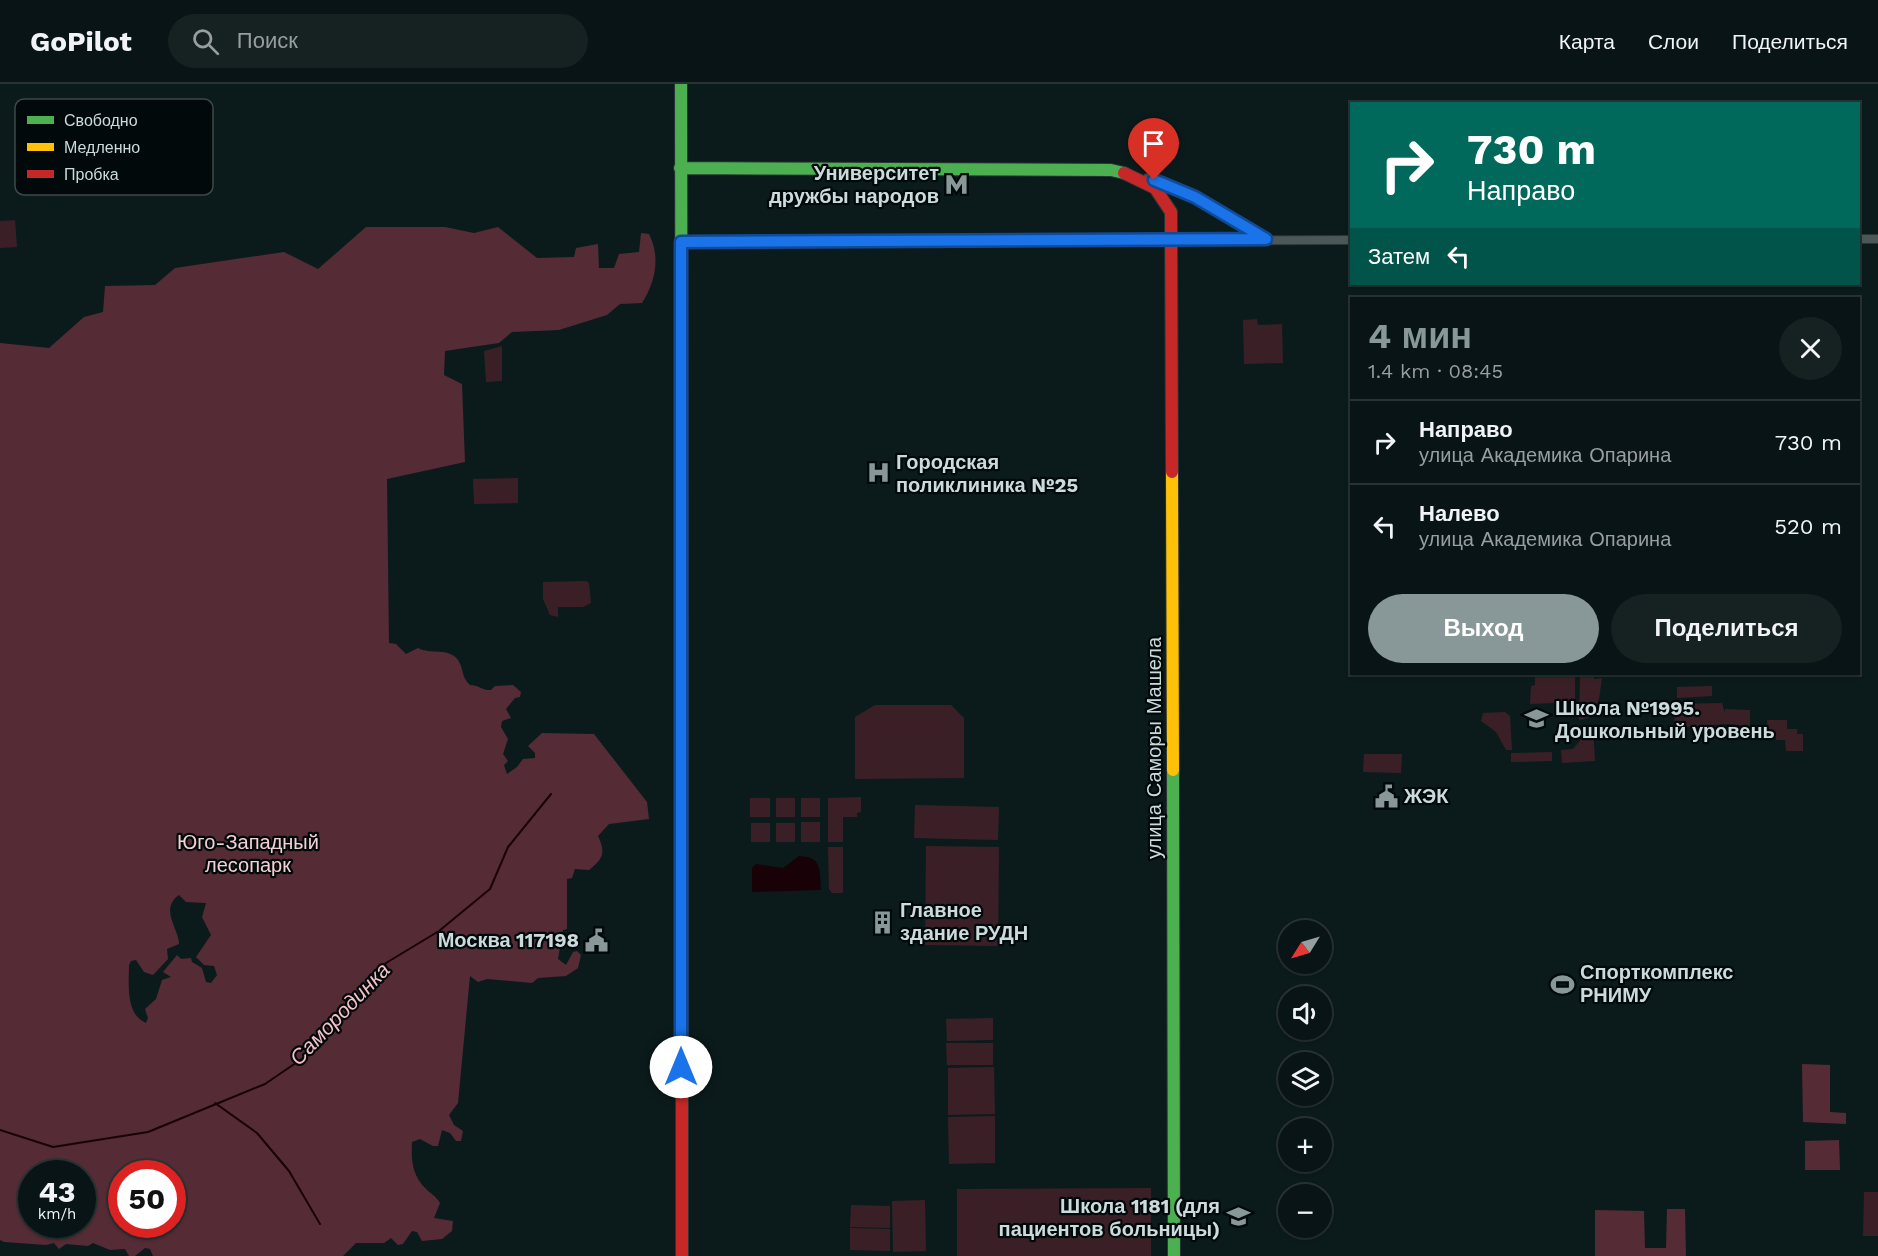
<!DOCTYPE html>
<html lang="ru">
<meta charset="utf-8">
<style>
body{margin:0;font-family:"Work Sans",sans-serif;background:#162122;color:#f1f3f6;height:100vh;display:flex;flex-direction:column;font-size:22px;white-space:nowrap}
*{box-sizing:border-box;margin:0}
p{font-size:20px;color:#989ea0}
.icon{flex:none;width:33px;height:33px;fill:none;stroke:currentColor;stroke-width:2;stroke-linecap:round;stroke-linejoin:round}
.map{position:relative;flex:1;overflow:hidden}
.drawer{position:absolute;left:1350px;top:213px;width:510px;height:378px;display:flex;flex-direction:column;background:#081415;border-radius:0px;box-shadow:0 2px 4px #0004,0 0 0 2px #293334}
.drawer>*{flex:none}
.hud{position:absolute;left:1350px;top:18px;width:510px;height:183px;border-radius:0px;box-shadow:0 2px 4px #0004,0 0 0 2px #293334;background:#00695c;color:#fff;overflow:hidden}
.needle{width:39px;rotate:233deg}
.tools{position:absolute;left:1278px;top:836px;display:grid;gap:12px}
.tools a{display:grid;place-items:center;width:54px;height:54px;border-radius:50%;background:#081415;box-shadow:0 2px 4px #0004,0 0 0 2px #293334;font-size:30px}
.speed{position:absolute;left:18px;top:1076px;display:flex;gap:12px;font-size:30px;font-weight:700;text-align:center}
.speed>*{display:grid;place-content:center;width:78px;height:78px;border-radius:50%;background:#081415;box-shadow:0 2px 4px #0004,0 0 0 2px #293334;line-height:1}
.speed small{font-size:15px;font-weight:400}
.speed .limit{border:9px solid #d22;background:#fff;color:#111}
.pin{position:absolute;display:grid;place-items:center;width:51px;height:51px;color:#fff;margin:-62px -26px;border-radius:50% 50% 50% 0;rotate:-45deg;box-shadow:0 0 6px #0007}
.pin .icon{rotate:45deg}
.me{position:absolute;width:66px;margin:-33px;rotate:0deg;stroke-linejoin:round;filter:drop-shadow(0 0 4px #0008)}
.turn{display:flex;align-items:center;gap:21px;height:126px;padding:0 18px;font-size:27px}
.turn .icon{width:78px;height:78px;stroke-width:2.5}
.turn b{display:block;font-size:42px;line-height:51px}
.then{display:flex;align-items:center;height:57px;padding:0 18px;background:#0003;gap:12px;font-size:22px}
.round{display:grid;place-items:center;flex:none;width:63px;height:63px;border-radius:32px;background:#162122}
.summary{display:flex;align-items:center;justify-content:space-between;height:102px;padding:0 18px}
h1{font-size:36px;font-weight:700;line-height:45px;color:#889899}
.action{display:flex;gap:12px;margin-top:auto;padding:12px 18px}
.action a{flex:1;height:69px;border-radius:36px;background:#889899;color:#fff;font-size:24px;font-weight:700;line-height:69px;text-align:center}
.action a+a{background:#162122;color:#f1f3f6}
ul{padding:0;list-style:none}
li{display:flex;align-items:center;gap:18px;height:84px;padding:0 18px;border-top:2px solid #293334}
li div{flex:1}
li b{display:block;font-size:22px}
li em{font-style:normal}
header{display:flex;align-items:center;gap:36px;box-sizing:border-box;height:84px;padding:0 30px;background:#081415;border-bottom:2px solid #293334}
header strong{font-size:28px}
nav{display:flex;gap:33px;margin-inline-start:auto;font-size:21px}
.search{width:420px;height:54px;background:#162122;display:flex;align-items:center;gap:15px;box-sizing:border-box;padding:0 21px;border-radius:33px;color:#989ea0;font-size:22px}
.map>svg:first-child{display:block}
.green{fill:#3a2026}
.forest{fill:#552b35;fill-rule:evenodd}
.water{fill:#190207}
.lines{fill:none;stroke-linecap:round;stroke-linejoin:round}
.stream{stroke:#190207;stroke-width:2}
.street-casing{stroke:#2a3535;stroke-width:10}
.fast-casing{stroke:#2a3535;stroke-width:14}
.slow-casing{stroke:#2a3535;stroke-width:14}
.jam-casing{stroke:#2a3535;stroke-width:14}
.street{stroke:#4c5758;stroke-width:8}
.fast{stroke:#4caf50;stroke-width:12}
.slow{stroke:#ffc107;stroke-width:12}
.jam{stroke:#c62828;stroke-width:12}
.route-casing{stroke:#114b97;stroke-width:15}
.route{stroke:#1a73e8;stroke-width:10}
.labels{text-anchor:middle;stroke-width:4.5;stroke-linejoin:round;paint-order:stroke}
.poi-label{font-size:20px;font-weight:bold;fill:#cbdbdc;stroke:#01090a;text-anchor:start}
.street-label{font-size:20px;fill:#cbdbdc;stroke:#01090a}
.park-label{font-size:20px;fill:#f4d0d5;stroke:#01090a}
.water-label{font-size:21px;font-style:italic;fill:#f6c0c9;stroke:#01090a}
.key{fill:#01090a;stroke:#3e4849;stroke-width:1.5}
.key-label{font-size:16px;fill:#cbdbdc}
</style>
<header>
<strong>GoPilot</strong>
<div class="search"><svg class="icon" aria-label="search" viewBox="0 0 24 24"><circle cx="10" cy="10" r="6"/><path d="M15 15l6 6"/></svg>Поиск</div>
<nav><a>Карта</a><a>Слои</a><a>Поделиться</a></nav>
</header>
<div class="map">
<svg width="1878" height="1172" viewBox="0 0 1878 1172">
<rect width="100%" height="100%" fill="#0b1b1c"/>
<path class="green" d="M15 136 17 163 0 164V137Z
M1257 235 1258 241 1282 240 1283 279 1244 280 1243 236Z
M502 262V297L486 298 484 267Z
M518 394V419L474 420 473 395Z
M586 497 589 499 591 519 583 523H558V533L550 531 543 515V498Z
M1535 590H1575V618L1530 620 1531 602 1535 601Z
M1580 590H1594V595L1602 594C1599 611 1600 635 1579 636Z
M1712 602V612L1677 614V603Z
M1722 619 1725 629V625L1750 626V642L1725 640 1675 644 1674 625 1678 620Z
M875 621H951L964 634V694L855 695V633Z
M1483 629 1505 628 1510 632 1512 666H1506L1496 648 1481 637Z
M1767 636H1787V645H1797V650H1803V667H1786L1785 656H1776V648H1768Z
M1581 642H1593L1595 677 1562 679 1561 666 1573 665 1582 654Z
M1552 668V677L1511 678V669Z
M1364 670H1402L1401 689 1363 688Z
M861 713V728L857 729V733H843V758H828V714Z
M750 714H770V733H750Z
M776 714H795V733H776Z
M801 714H820V733H801Z
M915 721 999 723 998 756 914 754Z
M801 738H820V758H801Z
M751 739H770V758H751Z
M776 739H795V758H776Z
M926 762 999 763 998 862 925 861Z
M828 763H843V809H832L829 805Z
M993 934V956L947 957 946 935Z
M946 959H993V981H947Z
M994 983 995 1030 948 1031V984Z
M995 1032V1079L949 1080 948 1033Z
M1151 1104V1172H957V1105Z
M1864 1108H1878V1152H1863Z
M925 1116 926 1167 893 1168 892 1117Z
M851 1121 890 1122V1144L850 1143Z
M850 1144 890 1145V1167L850 1166Z"/>
<path class="forest" d="M366 143H445L474 149 498 143 537 174 574 173 576 164 598 160 599 184H614L619 170 639 168 641 149 649 150C661 173 655 199 642 219L620 220 607 231 559 246 512 248 499 259 445 267 444 291 462 300 465 378 387 395 389 559 396 560 406 570 418 564C430 571 449 563 458 576 464 585 461 593 470 601 478 601 483 607 491 606L495 602 513 601 521 608 520 613 515 614 506 625 511 634 502 637 501 643 508 655 503 670 508 677 504 681 507 690 517 683 523 675 535 674V669L528 662 542 649 594 650 647 718 649 735 609 740 598 752C606 769 603 775 589 786L575 785 572 794 567 795V845L563 846 558 875 566 881 573 868 577 867 581 871 578 884 566 892 538 894 532 899 487 895 478 898 470 892 458 1019 449 1031 454 1041 463 1047 461 1057H456L450 1049 442 1046 438 1062H433L420 1055 412 1058C411 1076 412 1091 426 1105 431 1110 435 1111 440 1119L434 1134 453 1137 452 1147 442 1155 422 1157 417 1148 412 1147 403 1160 398 1161 391 1154 384 1159H356L343 1172H153L150 1165 145 1164 135 1172H129L125 1165 110 1166 93 1159 88 1162 66 1160 59 1165 54 1159 46 1161 4 1158 0 1156V259L49 264 84 233 103 228 105 202 155 201 175 184 284 168 318 185ZM179 811 186 818 206 819 202 833 211 851 196 873 204 881 214 882 217 891 211 899 206 898 202 884 192 878 191 874 181 875 177 871 163 888 171 893 162 896 156 915 145 925 148 934 146 939C125 930 129 899 129 881L131 877 136 876 144 888 153 891 168 875 167 865 179 860C179 845 159 825 179 811ZM32 1089H82V1140H32ZM122 1089H172V1140H122Z
M1802 980 1830 981V1028L1846 1029V1040L1803 1038Z
M1839 1056 1840 1086H1805V1057Z
M1667 1125H1685L1686 1172H1595V1126L1644 1127 1645 1164H1666Z"/>
<path class="water" d="M799 772C822 772 820 787 821 806L752 808V784L756 780 783 784Z"/>
<g class="lines">
<path class="stream" d="M215 1019 257 1049 289 1087 320 1140
M0 1046 53 1063 148 1048 265 1000 306 972 351 925 386 879 439 847 490 805 508 763 551 710"/>
<defs>
<path id="street" d="M1147 94 1195 113 1266 155
M1858 155H1878
M681 158 1352 156"/>
<path id="fast" d="M681 0 682 602
M680 84 1111 86 1124 89
M1173 686 1174 1172"/>
<path id="slow" d="M1172 388 1173 686
M682 602V840"/>
<path id="jam" d="M1124 89 1155 104 1171 128 1172 388
M682 840V1172"/>
</defs>
<use href="#street" class="street-casing"/>
<use href="#fast" class="fast-casing"/>
<use href="#slow" class="slow-casing"/>
<use href="#jam" class="jam-casing"/>
<use href="#street" class="street"/>
<use href="#fast" class="fast"/>
<use href="#slow" class="slow"/>
<use href="#jam" class="jam"/>
</g>
<g class="lines">
<defs>
<path id="route" d="M681 983V158L1266 155 1195 113 1154 96"/>
</defs>
<use href="#route" class="route-casing"/>
<use href="#route" class="route"/>
</g>
<defs>
<symbol id="metro-bare" viewBox="-9 -9 18 18"><path d="M-5.5 5V-5H-3L0 0L3-5H5.5V5H3V-.5L0 4L-3-.5V5Z" fill="#889899" stroke="#01090a" stroke-width="2.5" paint-order="stroke"/></symbol>
<symbol id="hospital-bare" viewBox="-9 -9 18 18"><path d="M-5-5h3v3.5h4V-5h3V5h-3V1.5h-4V5h-3Z" fill="#889899" stroke="#01090a" stroke-width="2.5" paint-order="stroke"/></symbol>
<symbol id="school-bare" viewBox="-9 -9 18 18"><path d="M0-5L7-2L0 1L-7-2ZM-4 1L0 2.5L4 1V4Q0 6-4 4Z" fill="#889899" stroke="#01090a" stroke-width="2.5" paint-order="stroke"/></symbol>
<symbol id="civic-bare" viewBox="-9 -9 18 18"><path d="M-.6-6.5H3V-4.5H.6V-3L4-1V1h2V6H-6V1h2V-1L-.6-3ZM-1.2 2.5V6h2.4V2.5Z" fill="#889899" stroke="#01090a" stroke-width="2.5" paint-order="stroke"/></symbol>
<symbol id="building-bare" viewBox="-9 -9 18 18"><path d="M-4-6H4V6H1V3H-1V6H-4ZM-2.5-4.3h1.7v1.8h-1.7ZM.8-4.3h1.7v1.8H.8ZM-2.5-1h1.7V.8h-1.7ZM.8-1h1.7V.8H.8Z" fill="#889899" stroke="#01090a" stroke-width="2.5" paint-order="stroke"/></symbol>
<symbol id="stadium-bare" viewBox="-9 -9 18 18"><path d="M0-5a6.5 5 0 1 0 0 10a6.5 5 0 1 0 0-10ZM-3.5-1.8h7v3.6h-7Z" fill="#889899" stroke="#01090a" stroke-width="2.5" paint-order="stroke"/></symbol>
</defs>
<g fill-rule="evenodd">
<use href="#metro-bare" x="940" y="84" width="33" height="33"/>
<use href="#hospital-bare" x="862" y="372" width="33" height="33"/>
<use href="#school-bare" x="1520" y="618" width="33" height="33"/>
<use href="#civic-bare" x="1370" y="696" width="33" height="33"/>
<use href="#building-bare" x="866" y="822" width="33" height="33"/>
<use href="#civic-bare" x="580" y="840" width="33" height="33"/>
<use href="#stadium-bare" x="1546" y="884" width="33" height="33"/>
<use href="#school-bare" x="1222" y="1116" width="33" height="33"/>
</g>
<g class="labels">
<g class="poi-label">
<text x="939" y="96" text-anchor="end">Университет<tspan x="939" dy="23">дружбы народов</tspan></text>
<text x="896" y="385">Городская<tspan x="896" dy="23">поликлиника №25</tspan></text>
<text x="1555" y="631">Школа №1995.<tspan x="1555" dy="23">Дошкольный уровень</tspan></text>
<text x="1404" y="719">ЖЭК</text>
<text x="900" y="833">Главное<tspan x="900" dy="23">здание РУДН</tspan></text>
<text x="579" y="863" text-anchor="end">Москва 117198</text>
<text x="1580" y="895">Спорткомплекс<tspan x="1580" dy="23">РНИМУ</tspan></text>
<text x="1220" y="1129" text-anchor="end">Школа 1181 (для<tspan x="1220" dy="23">пациентов больницы)</tspan></text>
</g>
<g class="street-label">
<text transform="translate(1154 664) rotate(-90)" y="7">улица Саморы Машела</text>
</g>
<g class="park-label">
<text x="248" y="765">Юго-Западный<tspan x="248" dy="23">лесопарк</tspan></text>
</g>
<g class="water-label">
<text transform="translate(340 930) rotate(-46)" y="7">Самородинка</text>
</g>
</g>
<rect x="15" y="15" width="198" height="96" rx="9" class="key"/>
<rect x="27" y="32" width="27" height="8" fill="#4caf50"/>
<rect x="27" y="59" width="27" height="8" fill="#ffc107"/>
<rect x="27" y="86" width="27" height="8" fill="#c62828"/>
<g class="key-label">
<text x="64" y="42">Свободно</text>
<text x="64" y="69">Медленно</text>
<text x="64" y="96">Пробка</text>
</g>
</svg>
<div class="tools">
<a><svg class="needle" viewBox="-14 -14 28 28"><path d="M0-13l5 13h-10z" fill="#e53935"/><path d="M0 13l5-13h-10z" fill="#989ea0"/></svg></a>
<a><svg class="icon" aria-label="sound" viewBox="0 0 24 24"><path d="M4 9h4l5-4v14l-5-4H4zM17 9q2 3 0 6"/></svg></a>
<a><svg class="icon" aria-label="layers" viewBox="0 0 24 24"><path d="M12 4l9 5-9 5-9-5zM3 14l9 5 9-5"/></svg></a>
<a>+</a>
<a>−</a>
</div>
<div class="speed"><div>43<small>km/h</small></div><div class="limit">50</div></div>
<div class="pin" style="left:1154px;top:96px;background:#d93025"><svg class="icon" aria-label="arrive" viewBox="0 0 24 24"><path d="M6 21V4h12l-3 4 3 4H6"/></svg></div>
<svg class="me" style="left:681px;top:983px" viewBox="-20 -20 40 40"><circle r="19" fill="#fff"/><path d="M0-13L10 11 0 6-10 11z" fill="#1a73e8"/></svg>
<div class="hud">
<div class="turn"><svg class="icon" aria-label="right" viewBox="0 0 24 24"><path d="M7 20v-9h11M14 6l5 5-5 5"/></svg><div><b>730 m</b>Направо</div></div>
<div class="then">Затем<svg class="icon" aria-label="left" viewBox="0 0 24 24"><path d="M17 20v-9H6M10 6l-5 5 5 5"/></svg></div>
</div>
<section class="drawer">
<div class="summary"><div><h1>4 мин</h1><p>1.4 km · 08:45</p></div><a class="round"><svg class="icon" aria-label="close" viewBox="0 0 24 24"><path d="M6 6l12 12M18 6L6 18"/></svg></a></div>
<ul>
<li><svg class="icon" aria-label="right" viewBox="0 0 24 24"><path d="M7 20v-9h11M14 6l5 5-5 5"/></svg><div><b>Направо</b><p>улица Академика Опарина</p></div><em>730 m</em></li>
<li><svg class="icon" aria-label="left" viewBox="0 0 24 24"><path d="M17 20v-9H6M10 6l-5 5 5 5"/></svg><div><b>Налево</b><p>улица Академика Опарина</p></div><em>520 m</em></li>
</ul>
<div class="action"><a>Выход</a><a>Поделиться</a></div>
</section>
</div>
